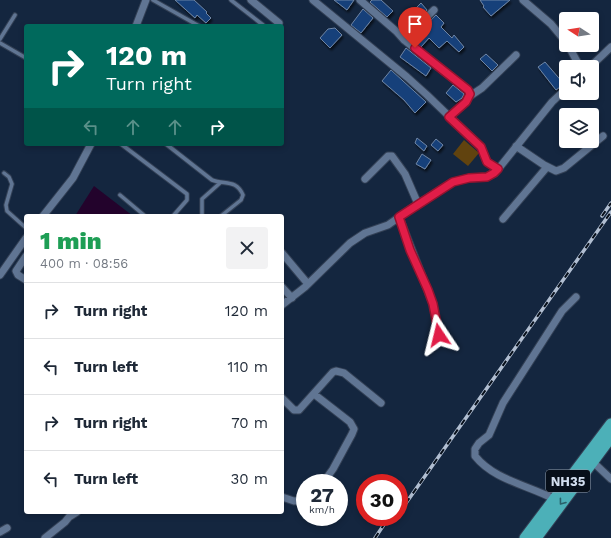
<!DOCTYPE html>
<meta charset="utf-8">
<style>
body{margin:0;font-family:"Work Sans",sans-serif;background:#f2f2f3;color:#1f2937;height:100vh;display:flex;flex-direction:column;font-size:15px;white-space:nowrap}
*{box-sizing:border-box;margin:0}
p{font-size:13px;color:#747a83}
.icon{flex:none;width:22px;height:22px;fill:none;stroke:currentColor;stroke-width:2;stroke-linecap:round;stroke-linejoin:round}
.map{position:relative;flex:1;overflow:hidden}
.drawer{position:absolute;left:24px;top:214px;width:260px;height:300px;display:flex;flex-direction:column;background:#fff;border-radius:4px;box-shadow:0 2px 6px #0003}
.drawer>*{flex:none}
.banner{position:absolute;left:24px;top:24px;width:260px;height:122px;border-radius:4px;box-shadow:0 2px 6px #0003;background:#00695c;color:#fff;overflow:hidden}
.needle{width:26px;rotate:282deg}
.tools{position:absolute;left:559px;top:12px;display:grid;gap:8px}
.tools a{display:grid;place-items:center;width:40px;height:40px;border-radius:4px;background:#fff;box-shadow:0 2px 6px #0003;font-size:20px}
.speed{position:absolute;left:296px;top:474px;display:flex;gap:8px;font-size:20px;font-weight:700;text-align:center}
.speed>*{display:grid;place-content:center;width:52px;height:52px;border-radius:50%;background:#fff;box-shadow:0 2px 6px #0003;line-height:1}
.speed small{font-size:10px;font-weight:400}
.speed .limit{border:6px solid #d22;background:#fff;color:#111}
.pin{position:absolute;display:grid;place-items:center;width:34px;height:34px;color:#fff;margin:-41px -17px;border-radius:50% 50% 50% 0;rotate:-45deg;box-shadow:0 0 4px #0007}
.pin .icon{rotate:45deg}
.me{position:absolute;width:44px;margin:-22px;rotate:350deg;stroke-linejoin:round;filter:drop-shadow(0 0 3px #0008)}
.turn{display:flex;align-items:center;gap:14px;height:84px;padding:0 16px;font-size:18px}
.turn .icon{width:52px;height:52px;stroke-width:2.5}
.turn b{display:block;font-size:28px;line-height:34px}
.lanes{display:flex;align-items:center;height:38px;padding:0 16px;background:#0003;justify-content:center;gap:20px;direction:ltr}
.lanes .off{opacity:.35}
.round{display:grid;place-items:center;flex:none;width:42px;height:42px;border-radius:4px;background:#f2f2f3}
.overview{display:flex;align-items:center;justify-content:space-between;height:68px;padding:0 16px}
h1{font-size:24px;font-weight:800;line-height:30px;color:#1e9e55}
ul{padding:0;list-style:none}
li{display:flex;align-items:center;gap:12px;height:56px;padding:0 16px;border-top:1px solid #e0e1e3}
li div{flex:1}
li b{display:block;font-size:15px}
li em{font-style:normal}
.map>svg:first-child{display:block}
.green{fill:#61430f}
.water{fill:#23032c}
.building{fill:#123f7a;stroke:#7086a5;filter:url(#shadow)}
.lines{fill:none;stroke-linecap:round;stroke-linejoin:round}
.service-casing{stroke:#334055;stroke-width:5.5}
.minor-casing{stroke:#334055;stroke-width:9}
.trunk-casing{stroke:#334055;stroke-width:13}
.service{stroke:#607593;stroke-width:3.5}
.minor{stroke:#607593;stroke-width:7}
.trunk{stroke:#4cb0b8;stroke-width:11}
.rail-casing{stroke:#b1bed1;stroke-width:3.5}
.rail{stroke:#070f1a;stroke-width:2;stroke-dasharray:6;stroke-linecap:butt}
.oneway{stroke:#2a6069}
.route-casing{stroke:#92132f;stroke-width:10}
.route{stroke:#e11d48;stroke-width:7}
.labels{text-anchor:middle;stroke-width:3;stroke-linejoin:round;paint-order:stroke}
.shield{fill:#070f1a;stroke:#95a0af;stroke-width:1}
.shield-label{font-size:13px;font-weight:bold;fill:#d2deef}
</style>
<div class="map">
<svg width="611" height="538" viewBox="0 0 611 538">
<defs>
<filter id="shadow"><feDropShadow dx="1.5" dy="2.5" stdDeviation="1" flood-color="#0009"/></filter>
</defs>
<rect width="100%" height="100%" fill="#14263f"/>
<path class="green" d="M464 140 479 153 468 166 453 154Z"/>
<path class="water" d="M94 186 133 216H75Z"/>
<path class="building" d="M175 0H194L207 12 206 13 211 18 206 23 197 15 195 18Z
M334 0H354L347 10Z
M372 0H381L393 11 387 17 370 2Z
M480 0H510L491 16 483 7 484 6Z
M421 3 427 10 412 25 405 19Z
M363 9 373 18 361 33 351 25Z
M436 15 444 23 441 27 452 38 454 35 464 47 459 52 447 41 439 48 429 38 421 47 412 40Z
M335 28 342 35 330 48 320 38 328 29Z
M406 48 431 68 426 76 400 57Z
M486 54 498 65 492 71 480 59Z
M545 62 564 84 556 90 538 67Z
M391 70 426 102 415 113 404 100 382 81Z
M453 85 464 94 462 98 456 102 446 93Z
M417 138 427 146 424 151 415 143Z
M436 139 443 145 438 151 431 145Z
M422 154 431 160 425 169 416 164Z"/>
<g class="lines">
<defs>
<path id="service" d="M153 0 199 26
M231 0 263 25
M0 39 15 15
M0 43 26 58
M121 144 187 194V200L173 216
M166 144 212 180C225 185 236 179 243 195L241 200 221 216
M4 173 9 177 12 184 6 205 7 211 26 228
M120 195 145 216
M202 216V199L220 183"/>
<path id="minor" d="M251 0 279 23
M313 0 407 77 427 95 481 147 487 162 498 169
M360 0 396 31 404 40 468 90 470 94 466 102 449 117
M523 0 551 24 566 42
M136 26 146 0
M404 40 434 10
M568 45 580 67
M590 67 611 47
M470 96 482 88 516 55
M516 146 544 165 556 171 564 168 603 136
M365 179 388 156H392L405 174 418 204
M43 216 73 178 91 144
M399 217 433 304 439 335
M503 219 547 167
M282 253 308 284
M26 256 16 271 18 275 26 280
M0 275 26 238
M282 287 292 298
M282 305 305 287 350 243 365 233 388 225 415 206 453 182 469 178 487 177 495 173 552 102 566 89
M314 394 350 422 354 429 352 434 333 469 323 483
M282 398 294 410H299L333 372 336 371 344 373 381 403
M593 462 611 479
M282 497 294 501 305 500
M554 499C528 485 494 480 475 456V449L479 443 489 435 503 403 510 392 562 311 576 297
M0 532 7 528
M45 538 65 522 69 517 77 512"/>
<path id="trunk" d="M525 538 611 424
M536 538 611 437"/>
</defs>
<use href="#service" class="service-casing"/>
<use href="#minor" class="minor-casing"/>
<use href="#trunk" class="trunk-casing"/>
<use href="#service" class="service"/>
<use href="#minor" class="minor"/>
<use href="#trunk" class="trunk"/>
<defs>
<path id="rail" d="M602 216 611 203
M399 513 611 212
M375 538 389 517"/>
</defs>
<use href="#rail" class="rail-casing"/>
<use href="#rail" class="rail"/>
</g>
<defs><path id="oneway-chevron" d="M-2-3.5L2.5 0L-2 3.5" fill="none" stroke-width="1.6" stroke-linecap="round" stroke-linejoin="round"/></defs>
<use class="oneway" href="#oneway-chevron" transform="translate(562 502) rotate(127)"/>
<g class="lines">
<defs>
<path id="route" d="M415 48 468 90 470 94 466 102 449 117 481 147 487 162 498 169 494 173 487 177 469 178 453 182 399 217 410 250 428 290 433 304 439 335"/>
</defs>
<use href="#route" class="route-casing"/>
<use href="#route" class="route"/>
</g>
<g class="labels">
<rect class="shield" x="546" y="470" width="44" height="22" rx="3"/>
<g class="shield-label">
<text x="568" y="486">NH35</text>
</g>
</g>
</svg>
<div class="tools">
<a><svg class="needle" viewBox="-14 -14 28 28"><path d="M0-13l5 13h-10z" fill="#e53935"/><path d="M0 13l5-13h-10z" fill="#747a83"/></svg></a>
<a><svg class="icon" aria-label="sound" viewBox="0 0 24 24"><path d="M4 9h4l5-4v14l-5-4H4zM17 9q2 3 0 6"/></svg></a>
<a><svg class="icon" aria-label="layers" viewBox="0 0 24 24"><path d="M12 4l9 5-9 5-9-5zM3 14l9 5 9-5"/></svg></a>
</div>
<div class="speed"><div>27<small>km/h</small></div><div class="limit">30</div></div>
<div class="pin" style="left:415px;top:48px;background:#d93025"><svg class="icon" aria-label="arrive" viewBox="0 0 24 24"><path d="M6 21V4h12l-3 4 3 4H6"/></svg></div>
<svg class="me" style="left:439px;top:335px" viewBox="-20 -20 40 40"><path d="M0-17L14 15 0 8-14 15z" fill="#e11d48" stroke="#fff" stroke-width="4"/></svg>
<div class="banner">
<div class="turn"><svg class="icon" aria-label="right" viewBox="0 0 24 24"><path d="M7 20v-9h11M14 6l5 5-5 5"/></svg><div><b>120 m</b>Turn right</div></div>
<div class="lanes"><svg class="icon off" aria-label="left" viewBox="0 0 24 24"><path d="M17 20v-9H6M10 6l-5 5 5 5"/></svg><svg class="icon off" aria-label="ahead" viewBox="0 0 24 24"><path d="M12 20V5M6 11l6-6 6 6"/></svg><svg class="icon off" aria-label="ahead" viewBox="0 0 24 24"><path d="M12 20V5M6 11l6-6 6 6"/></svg><svg class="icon" aria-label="right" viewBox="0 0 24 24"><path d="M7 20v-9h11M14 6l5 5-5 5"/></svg></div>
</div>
<section class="drawer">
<div class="overview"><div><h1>1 min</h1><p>400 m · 08:56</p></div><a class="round"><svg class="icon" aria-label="close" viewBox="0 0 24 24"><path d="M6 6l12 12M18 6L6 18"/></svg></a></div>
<ul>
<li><svg class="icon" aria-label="right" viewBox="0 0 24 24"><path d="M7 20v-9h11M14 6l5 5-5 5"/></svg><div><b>Turn right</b></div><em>120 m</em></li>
<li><svg class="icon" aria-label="left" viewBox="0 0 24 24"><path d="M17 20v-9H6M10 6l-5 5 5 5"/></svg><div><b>Turn left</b></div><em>110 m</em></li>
<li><svg class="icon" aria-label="right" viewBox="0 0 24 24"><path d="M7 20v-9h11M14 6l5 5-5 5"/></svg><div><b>Turn right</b></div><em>70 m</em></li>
<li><svg class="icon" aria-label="left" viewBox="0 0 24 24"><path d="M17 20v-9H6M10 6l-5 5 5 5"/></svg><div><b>Turn left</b></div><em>30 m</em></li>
</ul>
</section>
</div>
